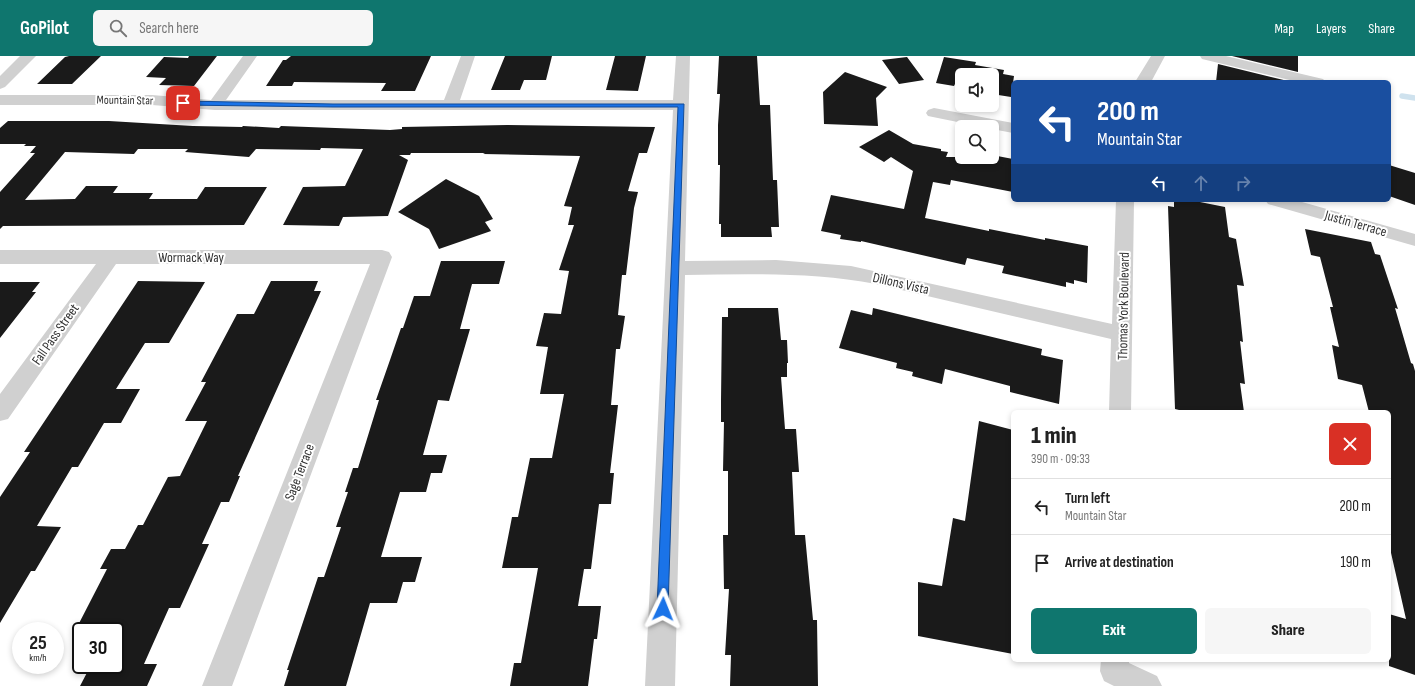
<!DOCTYPE html>
<meta charset="utf-8">
<style>
body{margin:0;font-family:"Sofia Sans Condensed",sans-serif;background:#f6f6f6;color:#222;height:100vh;display:flex;flex-direction:column;font-size:15px;white-space:nowrap}
*{box-sizing:border-box;margin:0}
p{font-size:13px;color:#767676}
.icon{flex:none;width:22px;height:22px;fill:none;stroke:currentColor;stroke-width:2;stroke-linecap:round;stroke-linejoin:round}
.map{position:relative;flex:1;overflow:hidden}
.panel{position:absolute;left:1011px;top:354px;width:380px;height:252px;display:flex;flex-direction:column;background:#fff;border-radius:6px;box-shadow:0 2px 6px #0003}
.panel>*{flex:none}
.guide{position:absolute;left:1011px;top:24px;width:380px;height:122px;border-radius:6px;box-shadow:0 2px 6px #0003;background:#1a4fa0;color:#fff;overflow:hidden}
.buttons{position:absolute;left:955px;top:12px;display:grid;gap:8px}
.buttons a{display:grid;place-items:center;width:44px;height:44px;border-radius:6px;background:#fff;box-shadow:0 2px 6px #0003;font-size:20px}
.speed{position:absolute;left:12px;top:566px;display:flex;gap:8px;font-size:20px;font-weight:700;text-align:center}
.speed>*{display:grid;place-content:center;width:52px;height:52px;border-radius:50%;background:#fff;box-shadow:0 2px 6px #0003;line-height:1}
.speed small{font-size:10px;font-weight:400}
.speed .limit{border:2px solid #111;border-radius:6px;background:#fff;color:#111}
.pin{position:absolute;display:grid;place-items:center;width:34px;height:34px;color:#fff;margin:-17px;border-radius:8px;box-shadow:0 2px 6px #0006}
.me{position:absolute;width:44px;margin:-22px;rotate:2deg;stroke-linejoin:round;filter:drop-shadow(0 0 3px #0008)}
.turn{display:flex;align-items:center;gap:14px;height:84px;padding:0 20px;font-size:18px}
.turn .icon{width:52px;height:52px;stroke-width:2.5}
.turn b{display:block;font-size:28px;line-height:34px}
.lanes{display:flex;align-items:center;height:38px;padding:0 20px;background:#0003;justify-content:center;gap:20px;direction:ltr}
.lanes .off{opacity:.35}
.round{display:grid;place-items:center;flex:none;width:42px;height:42px;border-radius:6px;background:#f6f6f6}
.head{display:flex;align-items:center;justify-content:space-between;height:68px;padding:0 20px}
h1{font-size:24px;font-weight:800;line-height:30px}
.cta{display:flex;gap:8px;margin-top:auto;padding:8px 20px}
.cta a{flex:1;height:46px;border-radius:6px;background:#0f766e;color:#fff;font-size:16px;font-weight:800;line-height:46px;text-align:center}
.cta a+a{background:#f6f6f6;color:#222}
ul{padding:0;list-style:none}
li{display:flex;align-items:center;gap:12px;height:56px;padding:0 20px;border-top:1px solid #e0e0e0}
li div{flex:1}
li b{display:block;font-size:15px}
li em{font-style:normal}
header{display:flex;align-items:center;gap:24px;box-sizing:border-box;height:56px;padding:0 20px;background:#0f766e;color:#fff}
header strong{font-size:19px}
nav{display:flex;gap:22px;margin-inline-start:auto;font-size:14px}
.search{width:280px;height:36px;background:#f6f6f6;display:flex;align-items:center;gap:10px;box-sizing:border-box;padding:0 14px;border-radius:6px;color:#767676;font-size:15px}
.map>svg:first-child{display:block}
.lines{fill:none;stroke-linecap:round;stroke-linejoin:round}
.stream{stroke:#cfe2ee;stroke-width:5.5}
.building{fill:#1a1a1a}
.minor{fill:#d0d0d0;fill-rule:evenodd}
.route{fill:#1a73e8;stroke:#114b97}
.labels{text-anchor:middle;stroke-width:4;stroke-linejoin:round;paint-order:stroke}
.far-street-label{font-size:12px;fill:#333;stroke:#fff}
.street-label{font-size:14px;fill:#333;stroke:#fff}
</style>
<header>
<strong>GoPilot</strong>
<div class="search"><svg class="icon" aria-label="search" viewBox="0 0 24 24"><circle cx="10" cy="10" r="6"/><path d="M15 15l6 6"/></svg>Search here</div>
<nav><a>Map</a><a>Layers</a><a>Share</a></nav>
</header>
<div class="map">
<svg width="1415" height="630" viewBox="0 0 1415 630">
<rect width="100%" height="100%" fill="#fff"/>
<g class="lines">
<path class="stream" d="M1402 40 1415 42"/>
</g>
<path class="building" d="M69 0H101L72 28H37L65 1Z
M189 0H217L194 30 159 29 166 22 146 21 164 1 188 2Z
M291 0H431L415 35H381L386 27 294 26 292 30H266L283 4H286Z
M505 0H552L546 24H524L520 34H491Z
M615 0H646L638 35 606 34Z
M719 0H757L760 49H770L773 124H777L779 171H771L772 181H721V168H719L720 109H718V69L720 38H717Z
M1232 0H1298V16Z
M907 1 924 24 899 28 882 4Z
M944 1 976 6 975 9 1004 14 1003 18 1014 20 1011 41 992 38V19H962V29L955 28 954 30 936 27Z
M1218 8 1292 26H1216Z
M845 16 887 31 876 42 878 70 824 68 823 36Z
M8 65H109L193 70 242 71 243 70 279 72 281 70 390 74 402 73V71L507 69 655 71 647 97H639L628 135 638 136 634 152 626 219H622L618 259 625 260 620 293H616L611 349H618L610 417H614L611 448H599L591 513H584L578 550H601L597 583H594L588 630H510L514 607H521L538 512H502L512 461H518L530 402H552L564 338H540L548 291 536 290 544 257 561 258 569 215 559 214 574 169H568L572 151 564 150 580 100 483 98 485 97H411L410 99H399L408 104 388 160 343 161 339 170 283 169 303 131 345 130 363 93 321 92 320 94 256 93 249 101 185 96 188 93H138L134 98 65 96 25 144 75 143 86 130H118L113 137H153L149 143H197L205 131H267L244 169 3 170 0 173V136L35 97H30L36 90H24L26 88H0V72Z
M889 74 913 88 941 93V95L948 96 946 101H992V99L1013 103V136L951 124 950 129 933 126 925 162 989 175V173L1045 184V182L1088 190 1087 227 1074 224V228L1066 226V231L1002 217 1004 210 967 202 965 209 861 185V186L840 183 841 179 821 175 831 139 904 153 913 115 891 101 884 106 859 91Z
M1389 109 1415 117V149L1389 140Z
M446 123 479 140 493 163 485 166 491 175 439 193 429 173 398 156Z
M1174 144H1190L1225 151 1229 181 1236 183 1244 230 1237 229 1243 286 1240 285 1245 328 1240 327 1244 356H1187L1175 353 1168 150 1174 151Z
M1305 173 1371 186 1375 198 1380 199 1398 253 1395 252 1411 307 1413 308 1415 315V619L1389 610V558L1406 563 1389 488V356H1369L1362 329 1338 323 1332 289 1339 291 1330 251H1333L1320 201 1311 199Z
M441 205H505L499 228H472L460 273H470L449 345 438 344 423 399H447L442 417H431L426 436H400L381 501H422L415 526H403L397 547H370L346 630H284L289 614H287L318 521H324L341 471H336L348 436H345L353 412H358L379 344H376L390 304 401 272H403L414 240H430Z
M138 225 205 226 169 287H145L116 333H140L121 367H104L78 411H72L37 470 61 471 35 515H31L0 567V441L30 396H24Z
M271 225H318L314 235H321L238 420H240L229 446H221L202 488H209L180 552H169L152 590 144 608H157L147 630H80L91 609H115V575H81V577H74L107 513H100L111 493H125L138 469H143L168 421 180 420 207 365H185L206 326H201L237 258H254Z
M0 226H40L32 236H36L0 282Z
M728 252H778L781 284H787L788 307H787V321H781L785 373H796L799 416H792L795 479H805L813 564H817L818 630H730L731 599H725L729 533H724L723 479H728V415H723L724 366H721V344L722 261H728Z
M873 252 1042 293 1041 299 1063 304 1059 348 1010 336V330L945 313 942 328 912 320 913 316 896 312 897 307 839 292 851 254 872 259Z
M979 365 1013 374V598L918 580V526L942 530 953 462 965 465Z"/>
<g class="lines">
<path class="minor" d="M20 0H36L5 31 0 33V20Z
M243 0H257L226 44H444L461 0H475L460 44H673L676 0H690L685 205 776 204 851 210 1112 268 1116 144H1134L1131 356H1109L1111 283 876 228C812 216 749 218 685 219L675 630H645L673 54H215L152 49H0V39H152L211 44Z
M1151 0H1165L1151 26H1135Z
M1200 0H1226L1323 23 1326 26H1298L1202 3Z
M934 52 1013 67V77L992 73V71H982L928 60 926 57 928 54Z
M1265 144H1295L1415 178V190L1268 148Z
M0 194H382L389 196 392 201 232 630H202L370 208H116L8 363 0 365V338L96 208H0Z
M1101 604H1129V607L1157 620 1162 630H1114L1104 625 1100 615Z"/>
</g>
<path class="route" d="M183 45 333 48H684L668 553 667 556 663 558 659 556 657 553 678 51H333L181 49V46Z"/>
<g class="labels">
<g class="far-street-label">
<text transform="translate(125 44) rotate(1)" y="4">Mountain Star</text>
</g>
<g class="street-label">
<text transform="translate(1356 167) rotate(16)" y="5">Justin Terrace</text>
<text x="191" y="206">Wormack Way</text>
<text transform="translate(901 227) rotate(13)" y="5">Dillons Vista</text>
<text transform="translate(1123 250) rotate(-89)" y="5">Thomas York Boulevard</text>
<text transform="translate(55 278) rotate(-55)" y="5">Fall Pass Street</text>
<text transform="translate(299 416) rotate(-69)" y="5">Sage Terrace</text>
</g>
</g>
</svg>
<div class="buttons">
<a><svg class="icon" aria-label="sound" viewBox="0 0 24 24"><path d="M4 9h4l5-4v14l-5-4H4zM17 9q2 3 0 6"/></svg></a>
<a><svg class="icon" aria-label="search" viewBox="0 0 24 24"><circle cx="10" cy="10" r="6"/><path d="M15 15l6 6"/></svg></a>
</div>
<div class="speed"><div>25<small>km/h</small></div><div class="limit">30</div></div>
<div class="pin" style="left:183px;top:47px;background:#d93025"><svg class="icon" aria-label="arrive" viewBox="0 0 24 24"><path d="M6 21V4h12l-3 4 3 4H6"/></svg></div>
<svg class="me" style="left:663px;top:553px" viewBox="-20 -20 40 40"><path d="M0-17L14 15 0 8-14 15z" fill="#1a73e8" stroke="#fff" stroke-width="4"/></svg>
<div class="guide">
<div class="turn"><svg class="icon" aria-label="left" viewBox="0 0 24 24"><path d="M17 20v-9H6M10 6l-5 5 5 5"/></svg><div><b>200 m</b>Mountain Star</div></div>
<div class="lanes"><svg class="icon" aria-label="left" viewBox="0 0 24 24"><path d="M17 20v-9H6M10 6l-5 5 5 5"/></svg><svg class="icon off" aria-label="ahead" viewBox="0 0 24 24"><path d="M12 20V5M6 11l6-6 6 6"/></svg><svg class="icon off" aria-label="right" viewBox="0 0 24 24"><path d="M7 20v-9h11M14 6l5 5-5 5"/></svg></div>
</div>
<section class="panel">
<div class="head"><div><h1>1 min</h1><p>390 m · 09:33</p></div><a class="round" style="background:#d93025;color:#fff"><svg class="icon" aria-label="close" viewBox="0 0 24 24"><path d="M6 6l12 12M18 6L6 18"/></svg></a></div>
<ul>
<li><svg class="icon" aria-label="left" viewBox="0 0 24 24"><path d="M17 20v-9H6M10 6l-5 5 5 5"/></svg><div><b>Turn left</b><p>Mountain Star</p></div><em>200 m</em></li>
<li><svg class="icon" aria-label="arrive" viewBox="0 0 24 24"><path d="M6 21V4h12l-3 4 3 4H6"/></svg><div><b>Arrive at destination</b></div><em>190 m</em></li>
</ul>
<div class="cta"><a>Exit</a><a>Share</a></div>
</section>
</div>
